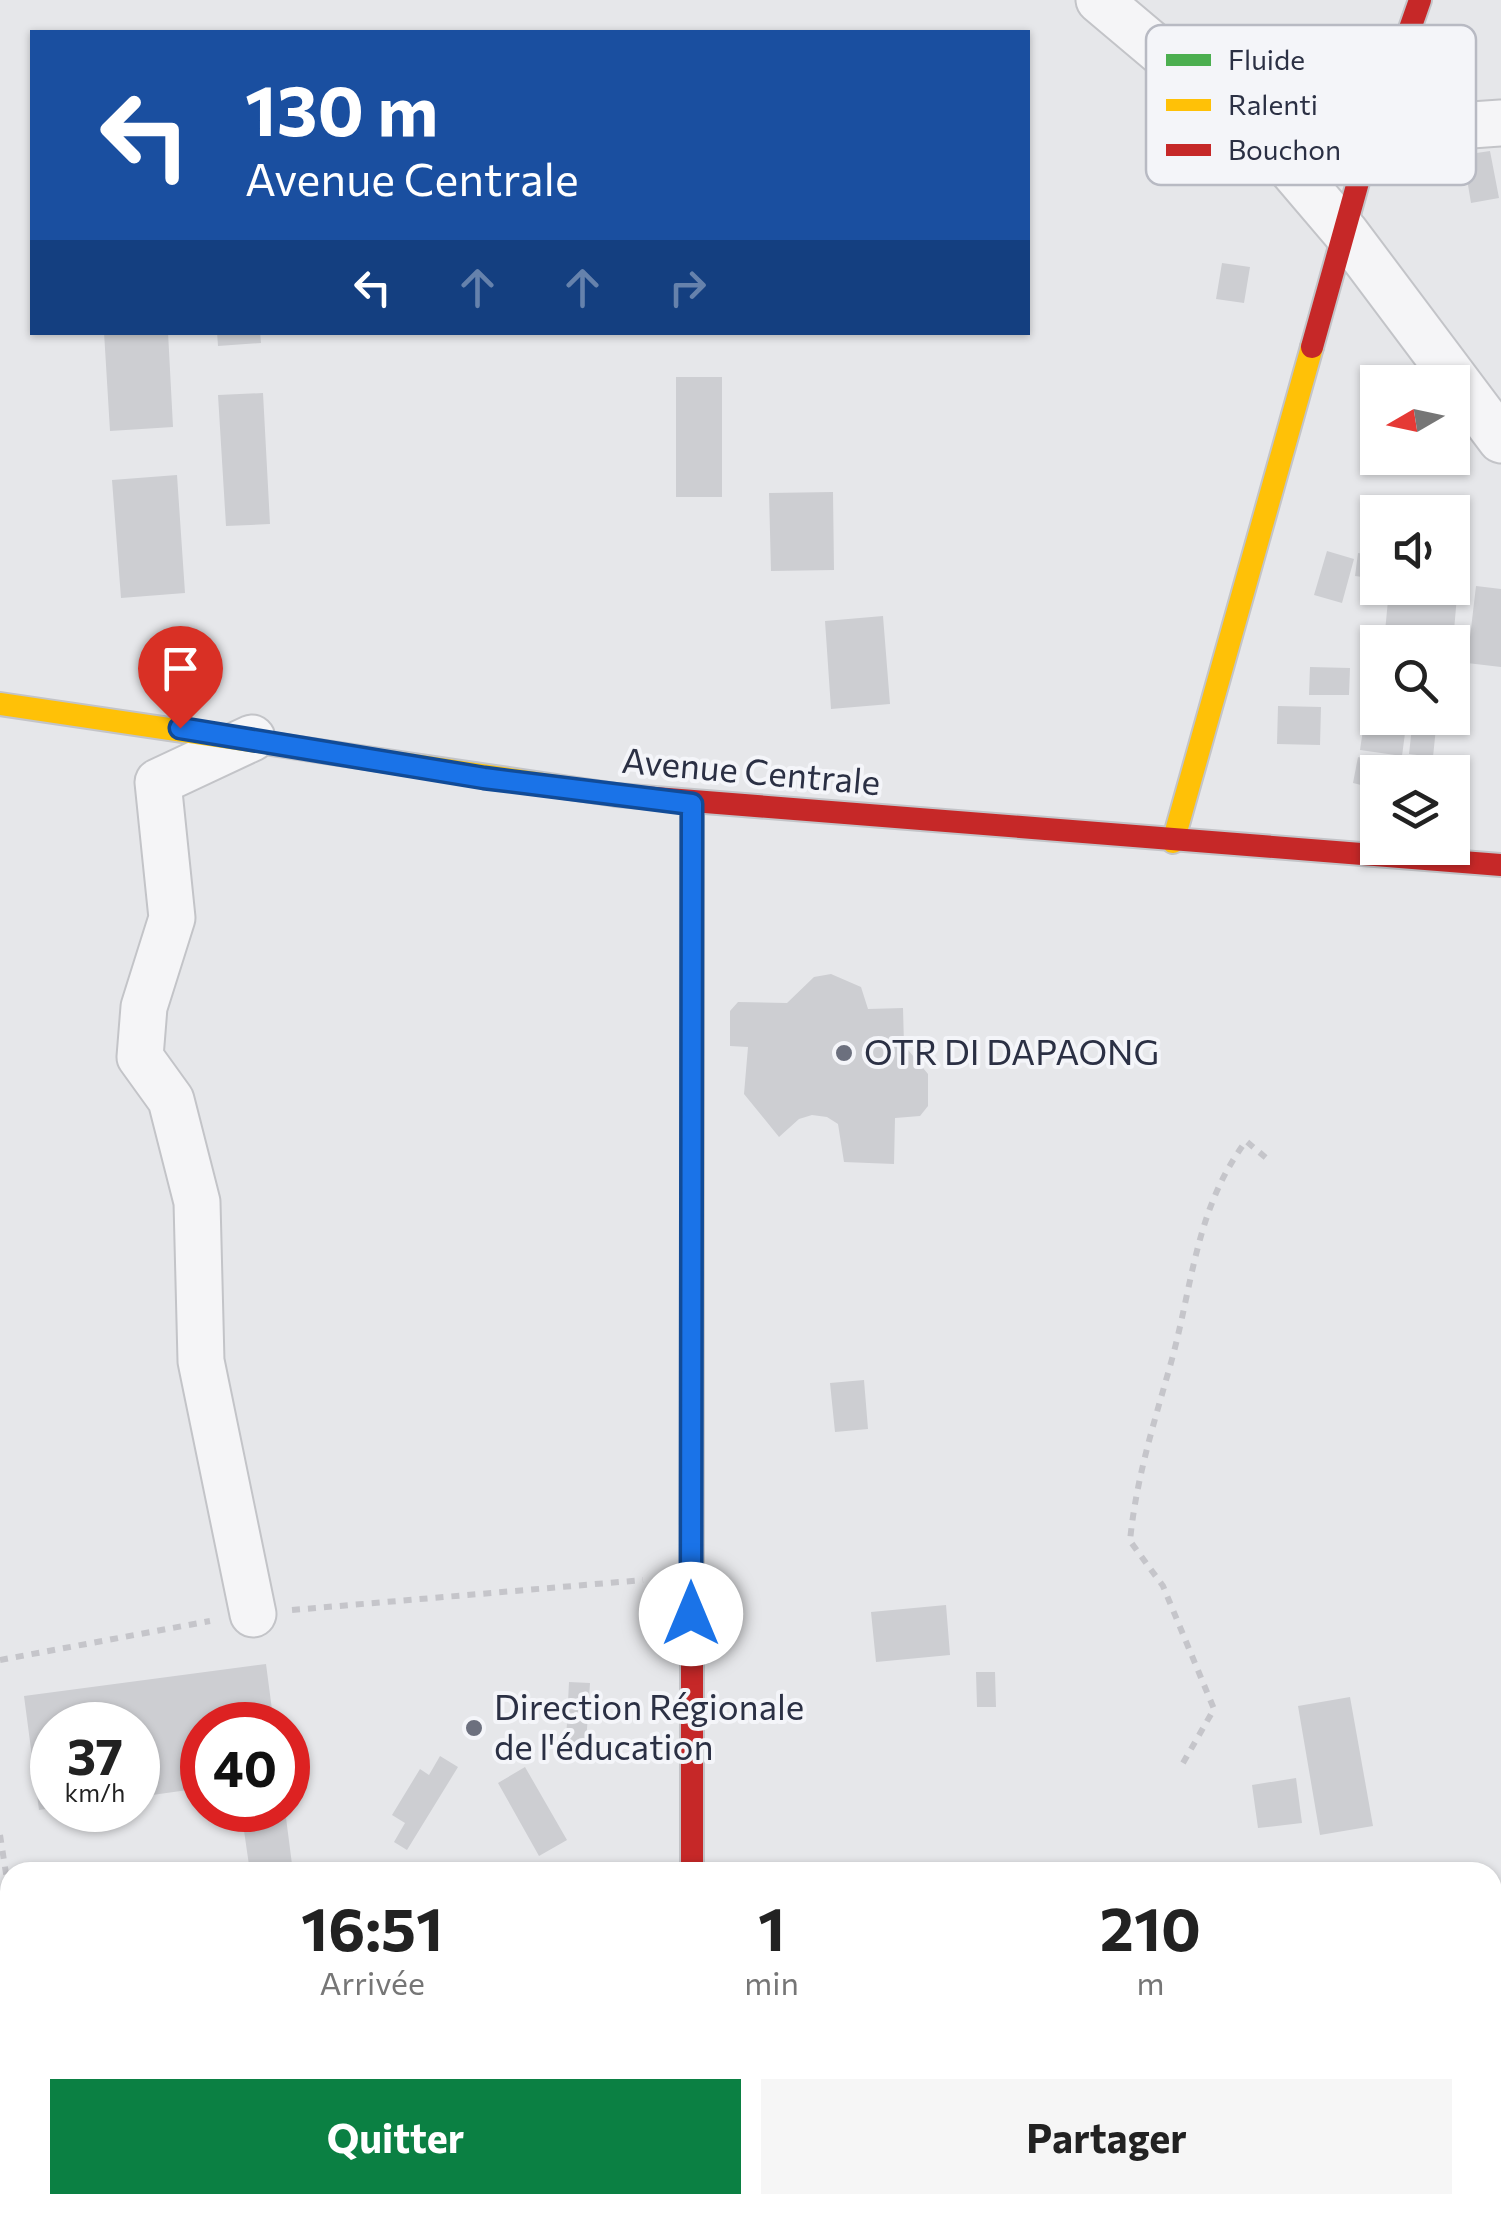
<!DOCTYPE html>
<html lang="fr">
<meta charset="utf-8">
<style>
body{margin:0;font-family:Commissioner,sans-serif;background:#f6f6f6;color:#222;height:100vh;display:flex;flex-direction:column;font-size:38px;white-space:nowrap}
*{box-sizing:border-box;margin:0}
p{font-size:32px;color:#767676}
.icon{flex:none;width:55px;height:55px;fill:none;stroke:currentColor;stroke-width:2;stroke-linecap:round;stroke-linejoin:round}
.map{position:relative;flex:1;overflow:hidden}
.details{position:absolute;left:0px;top:1862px;width:1502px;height:352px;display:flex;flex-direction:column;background:#fff;border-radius:30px 30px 0 0;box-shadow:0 2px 8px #0004}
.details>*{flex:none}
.guide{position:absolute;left:30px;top:30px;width:1000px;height:305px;border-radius:0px;box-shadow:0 2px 8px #0004;background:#1a4fa0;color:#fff;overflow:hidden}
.needle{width:65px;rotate:261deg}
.controls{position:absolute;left:1360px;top:365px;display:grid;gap:20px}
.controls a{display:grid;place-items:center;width:110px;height:110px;border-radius:0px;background:#fff;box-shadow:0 2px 8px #0004;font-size:50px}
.speed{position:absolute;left:30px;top:1702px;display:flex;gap:20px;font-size:50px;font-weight:700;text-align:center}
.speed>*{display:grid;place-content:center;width:130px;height:130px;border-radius:50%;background:#fff;box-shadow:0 2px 8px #0004;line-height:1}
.speed small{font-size:25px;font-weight:400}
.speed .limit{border:15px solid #d22;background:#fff;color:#111}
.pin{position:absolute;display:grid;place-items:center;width:85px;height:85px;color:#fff;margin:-102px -42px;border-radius:50% 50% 50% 0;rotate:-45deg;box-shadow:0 0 10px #0007}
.pin .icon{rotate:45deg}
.me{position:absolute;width:110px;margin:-55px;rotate:0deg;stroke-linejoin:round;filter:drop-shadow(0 0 8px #0008)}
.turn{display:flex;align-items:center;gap:35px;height:210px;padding:0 50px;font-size:45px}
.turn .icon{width:130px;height:130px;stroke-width:2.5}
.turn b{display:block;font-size:70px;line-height:85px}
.lanes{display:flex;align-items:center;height:95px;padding:0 50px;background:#0003;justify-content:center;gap:50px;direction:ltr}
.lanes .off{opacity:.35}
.eta{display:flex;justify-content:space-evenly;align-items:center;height:170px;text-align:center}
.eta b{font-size:60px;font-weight:700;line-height:70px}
.button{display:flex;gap:20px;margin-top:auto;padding:20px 50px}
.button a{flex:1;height:115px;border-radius:0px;background:#0b8043;color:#fff;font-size:40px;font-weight:700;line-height:115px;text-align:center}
.button a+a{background:#f6f6f6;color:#222}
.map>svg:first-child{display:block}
.building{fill:#cdced2}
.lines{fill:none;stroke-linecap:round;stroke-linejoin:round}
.street-casing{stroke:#c3c4c8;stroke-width:49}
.fast-casing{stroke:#c3c4c8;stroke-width:26}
.slow-casing{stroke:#c3c4c8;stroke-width:26}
.jam-casing{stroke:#c3c4c8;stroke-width:26}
.path{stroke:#c5c5ca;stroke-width:6;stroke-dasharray:8 8;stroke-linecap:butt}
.street{stroke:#f5f5f7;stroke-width:45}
.fast{stroke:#4caf50;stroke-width:22}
.slow{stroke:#ffc107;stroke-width:22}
.jam{stroke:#c62828;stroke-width:22}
.route-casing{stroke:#114b97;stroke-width:25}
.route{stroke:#1a73e8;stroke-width:18}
.poi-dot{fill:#6c707e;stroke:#f4f5f9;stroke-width:4}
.labels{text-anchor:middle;stroke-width:8;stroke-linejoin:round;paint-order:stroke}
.street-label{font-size:35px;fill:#2b3044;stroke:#f4f5f9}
.poi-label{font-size:35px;fill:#2b3044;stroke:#f4f5f9;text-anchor:start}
.key{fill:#f4f5f9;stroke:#b8bac3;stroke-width:2.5}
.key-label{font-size:28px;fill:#2b3044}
</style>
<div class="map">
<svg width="1501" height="2214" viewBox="0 0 1501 2214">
<rect width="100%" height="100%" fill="#e6e7ea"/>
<path class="building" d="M1490 151 1499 198 1471 203 1463 155Z
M1222 263 1250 267 1244 303 1216 299Z
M104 332H168L173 427 110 431Z
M217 332H260L261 343 218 346Z
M676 377H722V497H676Z
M263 393 270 524 226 526 218 395Z
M177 475 185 593 121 598 112 480Z
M833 492 834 570 771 571 769 493Z
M1327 551 1354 559 1342 603 1314 595Z
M1358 553 1378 556V579L1355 576Z
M1476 586 1501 589V667L1467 663Z
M1389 590 1457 596 1453 642H1384Z
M883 616 890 704 831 709 825 621Z
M1310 667 1350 668 1349 695H1309Z
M1367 702 1378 703V718H1407L1402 756 1360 750Z
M1278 706 1321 707 1320 745 1277 744Z
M1413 718H1437L1433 757 1409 754Z
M1358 757 1421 771V772H1378V802L1370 801 1373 788 1353 783Z
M831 974 861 987 868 1009 903 1008 904 1045 928 1074V1106L920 1116 895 1118 894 1164 844 1162 838 1124 827 1117 812 1115 799 1119 779 1137 744 1094 748 1047 730 1046V1011L738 1002 787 1003 814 977Z
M864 1380 868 1429 835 1432 830 1383Z
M946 1605 950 1655 876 1662 871 1612Z
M266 1664 274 1725H202V1788L138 1797V1725H52V1808L39 1810 24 1696Z
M976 1672H995L996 1707H977Z
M569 1682 590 1683 586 1744 566 1742Z
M1350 1697 1373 1826 1320 1835 1298 1706Z
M440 1756 458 1767 407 1850 394 1842 405 1823 392 1815 420 1769 429 1775Z
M525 1767 567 1840 539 1856 498 1783Z
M1296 1778 1302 1823 1258 1828 1252 1785Z
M241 1810H285L293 1872H250Z
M422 1862H541V1872H422Z
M488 2205H548L546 2214H487Z"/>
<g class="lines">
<defs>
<path id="street" d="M1099 0 1271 145 1345 232 1501 440
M1365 157 1414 129 1501 123
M252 738 158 782 172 918 144 1007 140 1057 171 1100 197 1202 201 1361 253 1614
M0 1953H10
M1492 2134 1501 2145"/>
<path id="fast" d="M692 804V1149"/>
<path id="slow" d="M0 704 617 795
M1173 842 1312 347"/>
<path id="jam" d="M1312 347 1365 157 1420 0
M617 795 1501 865
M692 1149V1872"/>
</defs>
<use href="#street" class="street-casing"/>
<use href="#fast" class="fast-casing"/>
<use href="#slow" class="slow-casing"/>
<use href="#jam" class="jam-casing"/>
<path class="path" d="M292 1610 643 1580
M0 1660 210 1621
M1183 1763 1214 1709 1163 1586 1130 1541C1136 1478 1155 1420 1172 1359 1193 1282 1196 1208 1246 1141L1271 1162
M0 1835 10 1899"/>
<use href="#street" class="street"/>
<use href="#fast" class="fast"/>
<use href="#slow" class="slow"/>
<use href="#jam" class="jam"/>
</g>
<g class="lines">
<defs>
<path id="route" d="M180 728 484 778 692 804 691 1614"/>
</defs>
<use href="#route" class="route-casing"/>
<use href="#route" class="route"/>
</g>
<g class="poi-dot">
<circle cx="844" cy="1053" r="10"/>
<circle cx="474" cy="1728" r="10"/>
</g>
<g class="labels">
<g class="street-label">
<text transform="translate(751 772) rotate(5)" y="12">Avenue Centrale</text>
</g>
<g class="poi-label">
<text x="864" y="1065">OTR DI DAPAONG</text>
<text x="494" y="1720">Direction Régionale<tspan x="494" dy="40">de l'éducation</tspan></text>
</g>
</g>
<rect x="1146" y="25" width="330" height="160" rx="15" class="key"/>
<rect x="1166" y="54" width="45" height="12" fill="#4caf50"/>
<rect x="1166" y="99" width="45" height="12" fill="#ffc107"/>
<rect x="1166" y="144" width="45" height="12" fill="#c62828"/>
<g class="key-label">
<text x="1228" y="70">Fluide</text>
<text x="1228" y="115">Ralenti</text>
<text x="1228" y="160">Bouchon</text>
</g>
</svg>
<div class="controls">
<a><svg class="needle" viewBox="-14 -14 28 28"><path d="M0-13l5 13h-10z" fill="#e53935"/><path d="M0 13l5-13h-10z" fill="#767676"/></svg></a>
<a><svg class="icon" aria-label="sound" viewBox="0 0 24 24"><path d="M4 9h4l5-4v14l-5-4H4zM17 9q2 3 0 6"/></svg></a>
<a><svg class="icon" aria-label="search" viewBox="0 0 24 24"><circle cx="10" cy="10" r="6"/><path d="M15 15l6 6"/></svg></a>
<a><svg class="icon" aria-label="layers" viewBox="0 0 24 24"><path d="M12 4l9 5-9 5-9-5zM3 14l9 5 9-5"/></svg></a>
</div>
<div class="speed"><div>37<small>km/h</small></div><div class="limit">40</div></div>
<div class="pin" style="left:180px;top:728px;background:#d93025"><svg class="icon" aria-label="arrive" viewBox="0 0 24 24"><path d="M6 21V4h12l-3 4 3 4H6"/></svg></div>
<svg class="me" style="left:691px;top:1614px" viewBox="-20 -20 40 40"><circle r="19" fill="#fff"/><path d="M0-13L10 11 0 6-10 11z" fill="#1a73e8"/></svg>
<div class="guide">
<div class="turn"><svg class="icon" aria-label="left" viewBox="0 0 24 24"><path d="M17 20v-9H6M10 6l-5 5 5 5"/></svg><div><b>130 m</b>Avenue Centrale</div></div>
<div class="lanes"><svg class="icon" aria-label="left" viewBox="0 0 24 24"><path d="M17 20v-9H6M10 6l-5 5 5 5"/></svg><svg class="icon off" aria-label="ahead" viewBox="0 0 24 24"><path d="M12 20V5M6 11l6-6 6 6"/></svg><svg class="icon off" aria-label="ahead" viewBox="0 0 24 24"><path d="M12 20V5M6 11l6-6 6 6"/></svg><svg class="icon off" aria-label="right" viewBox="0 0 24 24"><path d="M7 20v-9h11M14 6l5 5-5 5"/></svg></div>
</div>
<section class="details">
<div class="eta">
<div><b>16:51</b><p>Arrivée</p></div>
<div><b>1</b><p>min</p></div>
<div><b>210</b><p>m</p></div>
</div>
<div class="button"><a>Quitter</a><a>Partager</a></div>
</section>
</div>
